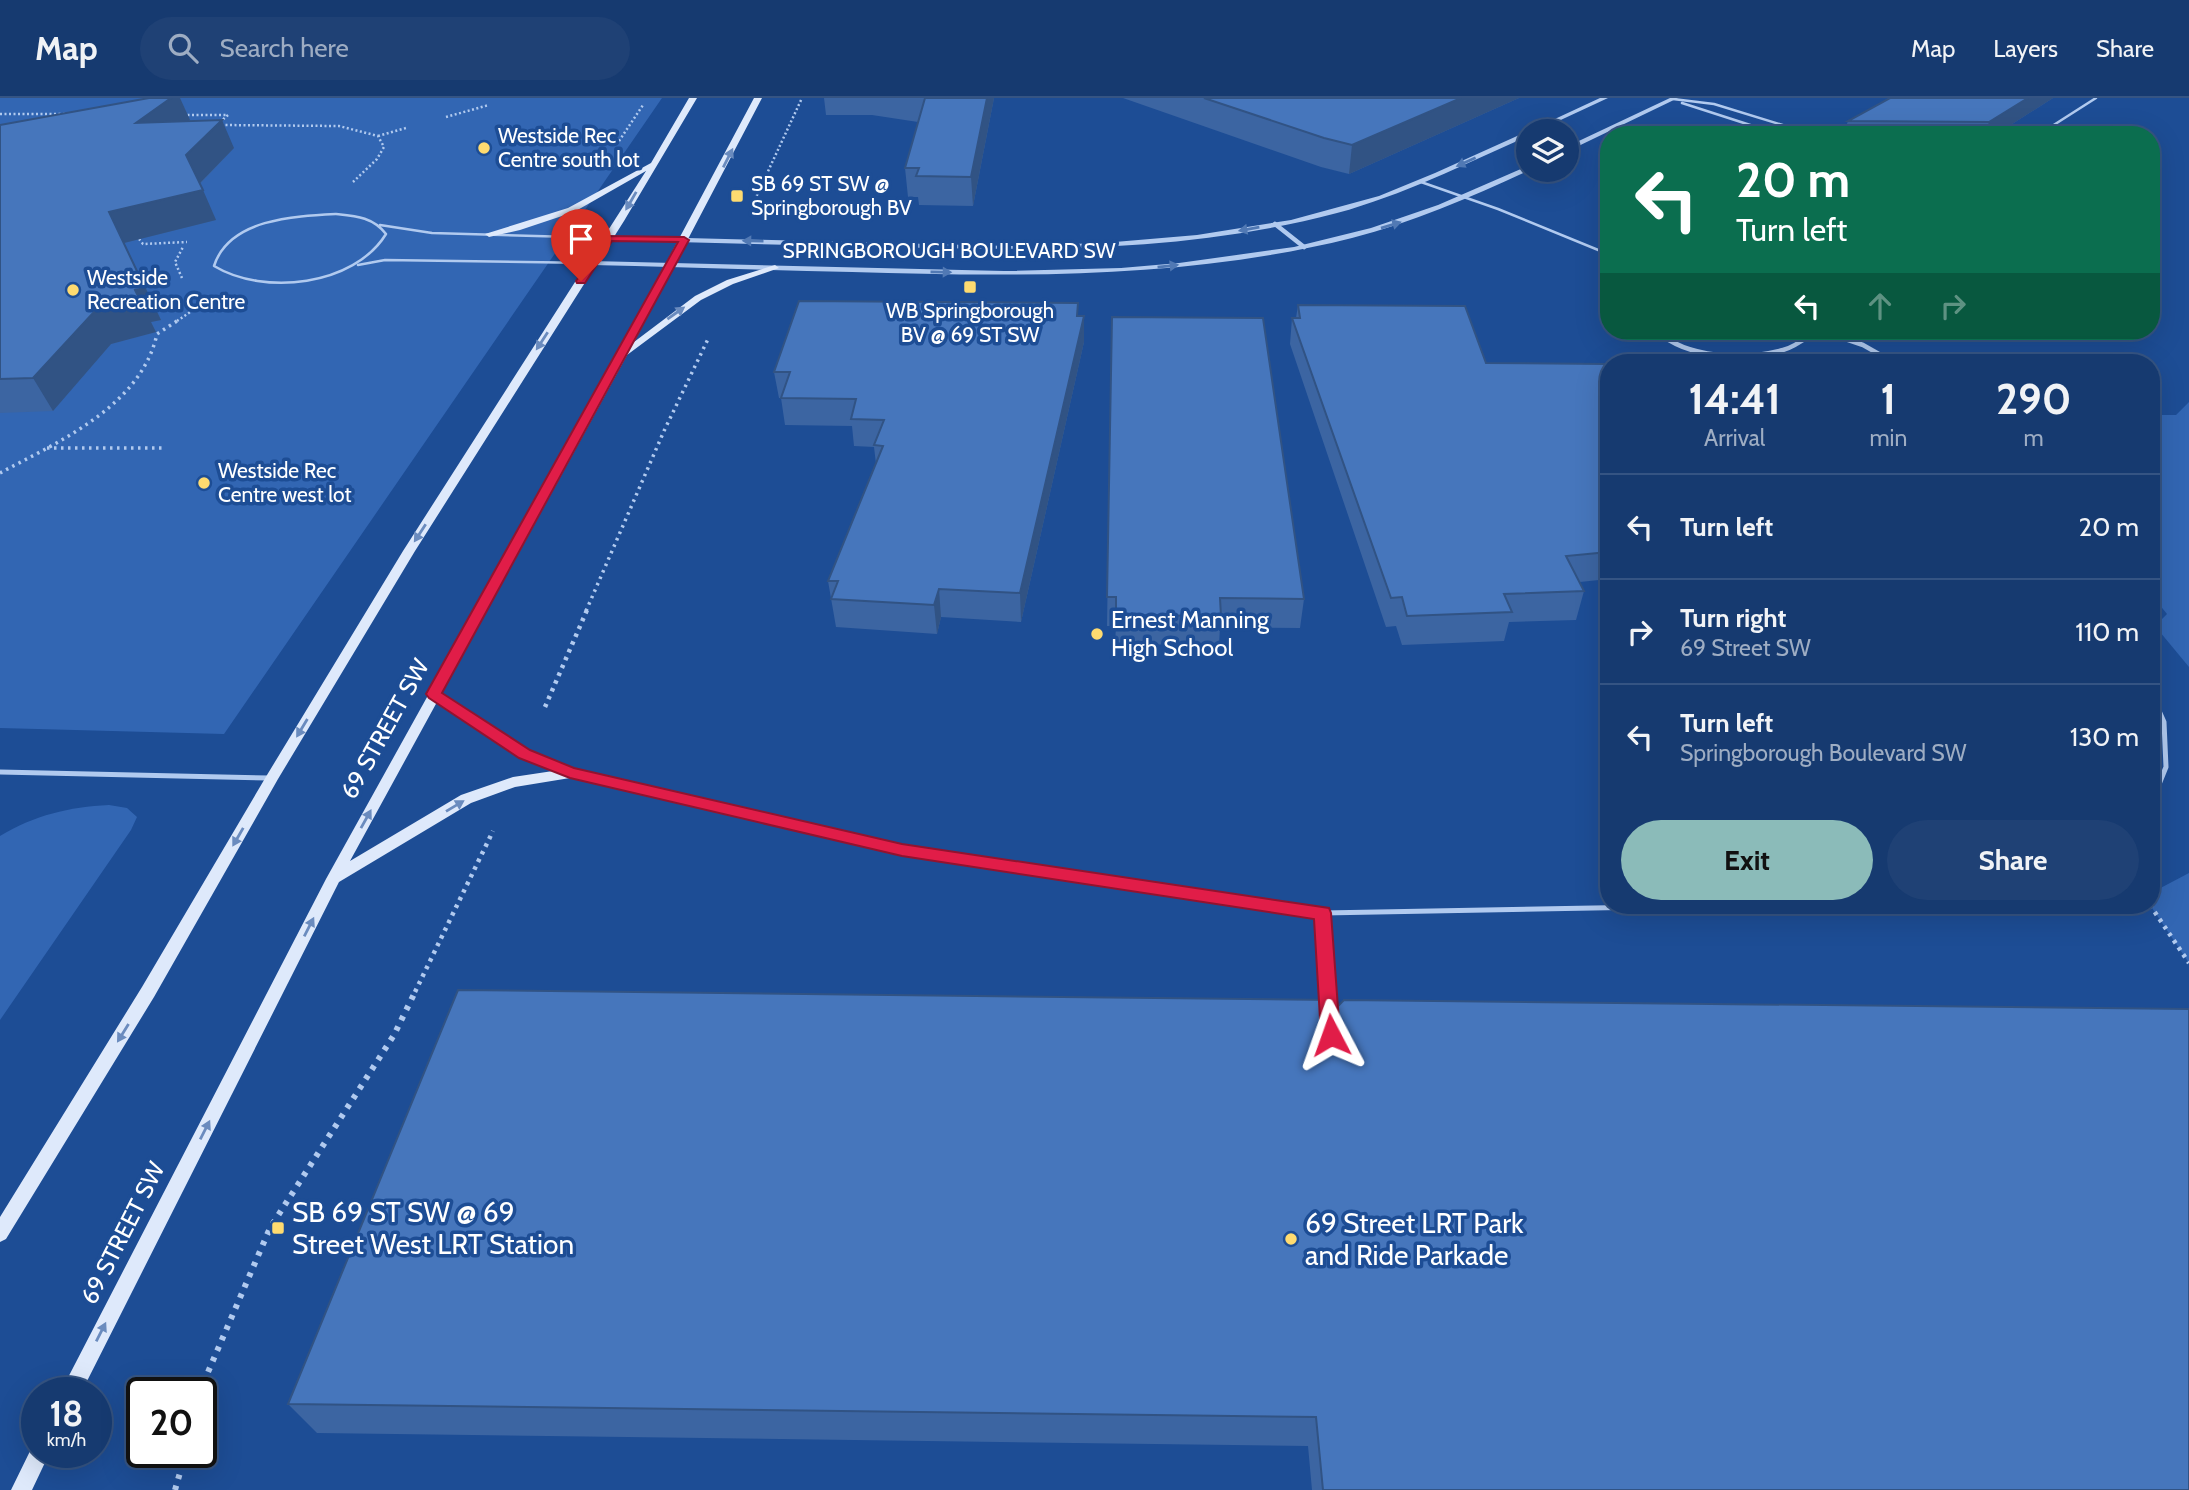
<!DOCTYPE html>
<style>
body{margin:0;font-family:Cabin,sans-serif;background:#1f4175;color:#f1f3f6;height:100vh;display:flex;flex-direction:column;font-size:26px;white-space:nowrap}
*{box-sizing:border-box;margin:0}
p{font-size:23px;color:#9eadc3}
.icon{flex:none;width:38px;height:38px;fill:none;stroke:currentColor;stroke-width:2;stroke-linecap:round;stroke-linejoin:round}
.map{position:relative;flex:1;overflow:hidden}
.panel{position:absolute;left:1600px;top:256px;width:560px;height:560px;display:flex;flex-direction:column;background:#163a70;border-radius:28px;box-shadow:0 7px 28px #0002,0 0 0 2px #355483}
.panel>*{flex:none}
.top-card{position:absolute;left:1600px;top:28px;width:560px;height:214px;border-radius:28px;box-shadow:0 7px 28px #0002,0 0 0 2px #355483;background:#0b6e4f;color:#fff;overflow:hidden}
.fabs{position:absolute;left:1516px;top:21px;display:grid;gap:14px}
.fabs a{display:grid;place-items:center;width:63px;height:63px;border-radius:50%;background:#163a70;box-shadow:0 7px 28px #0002,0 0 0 2px #355483;font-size:35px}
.speed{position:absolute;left:21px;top:1279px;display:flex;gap:14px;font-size:35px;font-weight:700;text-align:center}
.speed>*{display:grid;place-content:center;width:91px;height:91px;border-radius:50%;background:#163a70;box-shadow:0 7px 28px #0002,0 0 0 2px #355483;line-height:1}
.speed small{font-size:18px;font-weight:400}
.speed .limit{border:4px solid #111;border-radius:10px;background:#fff;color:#111}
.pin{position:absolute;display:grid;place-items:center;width:60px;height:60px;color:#fff;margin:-72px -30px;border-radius:50% 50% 50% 0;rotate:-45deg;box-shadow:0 0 7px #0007}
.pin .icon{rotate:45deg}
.me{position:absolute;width:77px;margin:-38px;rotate:356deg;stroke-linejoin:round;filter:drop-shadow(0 0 5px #0008)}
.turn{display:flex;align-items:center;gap:24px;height:147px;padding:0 21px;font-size:32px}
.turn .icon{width:91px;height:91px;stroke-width:2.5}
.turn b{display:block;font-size:49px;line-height:60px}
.lanes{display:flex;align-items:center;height:66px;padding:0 21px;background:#0003;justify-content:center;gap:35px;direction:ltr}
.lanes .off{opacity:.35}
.eta{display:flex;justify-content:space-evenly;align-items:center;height:119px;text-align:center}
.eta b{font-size:42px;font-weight:800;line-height:49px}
.action{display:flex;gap:14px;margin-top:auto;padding:14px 21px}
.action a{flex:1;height:80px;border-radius:42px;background:#8bbbb9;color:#111;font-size:28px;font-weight:800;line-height:80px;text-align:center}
.action a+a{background:#1f4175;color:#f1f3f6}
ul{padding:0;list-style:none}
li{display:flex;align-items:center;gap:21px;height:105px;padding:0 21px;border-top:2px solid #355483}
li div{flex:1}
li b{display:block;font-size:26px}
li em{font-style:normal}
header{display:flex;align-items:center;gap:42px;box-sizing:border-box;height:98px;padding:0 35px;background:#163a70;border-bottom:2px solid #355483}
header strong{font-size:33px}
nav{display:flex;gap:38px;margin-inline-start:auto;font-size:24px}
.search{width:490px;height:63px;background:#1f4175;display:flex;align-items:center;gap:18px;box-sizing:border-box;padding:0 24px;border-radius:38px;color:#9eadc3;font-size:26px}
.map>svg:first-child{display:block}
.green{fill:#3266b3}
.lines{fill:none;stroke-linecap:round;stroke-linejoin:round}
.path-far3{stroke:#b1caef;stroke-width:2.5;stroke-dasharray:2 2.5;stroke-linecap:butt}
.path-far2{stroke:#b1caef;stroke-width:3.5;stroke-dasharray:2.5 4.5;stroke-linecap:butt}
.path-far1{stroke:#b1caef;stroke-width:4.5;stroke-dasharray:3.5 5;stroke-linecap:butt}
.path{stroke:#b1caef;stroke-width:6;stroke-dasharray:4.5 7;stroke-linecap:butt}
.service-far3{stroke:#b1caef;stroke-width:2.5}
.service-far2{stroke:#b1caef;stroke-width:4.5}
.service-far1{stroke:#b1caef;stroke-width:5}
.service{stroke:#b1caef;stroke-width:7}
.minor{stroke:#b1caef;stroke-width:4.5}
.tertiary{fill:#b1caef;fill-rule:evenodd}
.secondary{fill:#dee9fb;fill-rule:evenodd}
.wall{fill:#3c65a2}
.shaded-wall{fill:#315384}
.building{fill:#4676bc;stroke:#315384;stroke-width:2}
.oneway{fill:#6a8bbe}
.oneway2{fill:#5179b4}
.route{fill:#e11d48;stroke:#92132f;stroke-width:2}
.poi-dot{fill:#fedb70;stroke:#1d4d95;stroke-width:2.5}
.labels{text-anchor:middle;stroke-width:7;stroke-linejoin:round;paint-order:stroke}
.far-poi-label{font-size:21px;fill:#fff;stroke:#1d4d95;text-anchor:start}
.far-street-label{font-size:21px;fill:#fff;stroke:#1d4d95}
.poi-label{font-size:24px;fill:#fff;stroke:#1d4d95;text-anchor:start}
.street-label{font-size:24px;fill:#fff;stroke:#1d4d95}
.near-poi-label{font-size:28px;fill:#fff;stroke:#1d4d95;text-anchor:start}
</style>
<header>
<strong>Map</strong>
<div class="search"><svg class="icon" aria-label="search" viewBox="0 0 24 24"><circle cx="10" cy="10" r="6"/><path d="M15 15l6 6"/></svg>Search here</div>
<nav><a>Map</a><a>Layers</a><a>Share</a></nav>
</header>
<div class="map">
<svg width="2189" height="1392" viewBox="0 0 2189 1392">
<rect width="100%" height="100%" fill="#1d4d95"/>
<path class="green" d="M0 0H662L224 636 0 630Z
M2189 304V569L2155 528 2167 516 2151 496V317H2176Z
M109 707 127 710 137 719 131 732 0 922V738C35 717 69 709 109 707Z
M2189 775V865L2150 807 2151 795Z"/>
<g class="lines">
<path class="path-far3" d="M0 16H66
M183 17H228L219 25
M446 19 489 7
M221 27 339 28 378 38 384 49 377 61 353 84
M378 38 406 30
M619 43 643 7
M751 110 802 0
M139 141 143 146 187 144
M182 180 175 164 183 149
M177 223 208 202"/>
<path class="path-far2" d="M47 350H165
M0 375C60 343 141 308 157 236L180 221
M586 513 664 333 709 239"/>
<path class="path-far1" d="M545 609 587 512
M2150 807 2189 865
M415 894 493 733"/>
<path class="path" d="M199 1295 270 1130 394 937 416 892
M175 1392 186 1354"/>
<path class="service-far3" d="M1673 1 1714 6 1815 37
M1682 5 1781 37
M2038 37 2096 0
M1421 84 1498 111 1608 156
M336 116C356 118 373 119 386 136 354 188 264 198 214 168 229 121 294 118 336 116Z
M380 127 432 135 609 140
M358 167 385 162 592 165"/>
<path class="service-far2" d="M1657 233C1687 261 1744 262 1783 252 1795 249 1806 240 1816 233
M1822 233 1863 247 1893 264"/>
<path class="service-far1" d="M2151 595 2164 624 2166 669 2151 706
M0 674 270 680
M572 675 902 752 1323 815 1759 807
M1323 815 1328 894"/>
<path class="service" d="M1328 892 1329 906"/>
<path class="minor" d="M1275 126 1304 149"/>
<path class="tertiary" d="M1600 0H1608L1537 33H1529Z
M1670 0H1678L1566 54V49Z
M1528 33V38C1465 66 1403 97 1337 115 1190 154 1040 153 890 149 796 147 703 145 609 142L605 140 609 138 1009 148 1103 145 1197 137 1291 122 1379 98 1435 75Z
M1528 68V72H1530C1472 99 1414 124 1352 140 1188 181 1019 179 852 174 765 172 679 169 592 167L588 165 592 163 1004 173 1121 170 1179 165 1294 149 1371 130 1438 107Z"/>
<path class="secondary" d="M689 0H697L624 123 415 453 278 681 154 899 6 1141 0 1144V1119L142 889 267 677 403 453 646 73 574 114 520 132 489 139 485 136 568 110 651 65Z
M754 0H762L634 244 695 198 727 182 775 167 779 170 733 186 701 202 627 257 442 595 530 653 574 671 577 675 570 680 515 689 471 705 339 784 81 1295H60L326 781 617 257ZM437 604 520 659 553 673 513 679 461 697 350 763Z
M37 1345V1354H50L32 1392H11L33 1347Z"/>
</g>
<path class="wall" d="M149 0H180L190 22 189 23 234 50 200 86 216 122 124 145 161 222 151 224 156 234 111 246 53 313 0 315V27Z
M824 0H994L973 108 919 107 918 99H908L905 70 918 24 872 17H826Z
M1123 0H1519L1349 76 1321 69Z
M1890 0H2053L1995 37H1843L1848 23Z
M1078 205V218L1084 244 1021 524 941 519 937 536 836 529 828 483 876 366 874 349 854 348 852 328 785 327 781 300H779L774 274Z
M1298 207 1486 265 1608 266V481L1580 484 1584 493 1576 522 1509 524 1504 543 1402 547 1396 528 1386 529 1290 246 1292 220H1296Z
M1112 219 1304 501 1300 530 1220 529 1219 547 1115 546 1116 528H1107Z
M1338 908 2189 1392H1312L1308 1348 317 1335 288 1306Z"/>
<path class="shaded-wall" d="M171 0H180L190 22 149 53 136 25Z
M987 0H994L973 108 971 79Z
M1461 0H1519L1349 76 1352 47Z
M2028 0H2053L1995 37H1984L1989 24Z
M222 22 234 50 199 86 186 57Z
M203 92 216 122 124 145 161 222 151 224 156 234 111 246 53 313 33 280 94 214 135 192 109 114Z
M1084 218V244L1021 524 1020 495Z
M939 491 941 519 937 536 934 507Z"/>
<path class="building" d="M149 0H171L136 25 222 22 186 57 203 92 109 114 145 190 135 192 140 202 94 214 33 280 0 281V27Z
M925 0H987L971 79 916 78 919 70H905Z
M1204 0H1461L1352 47 1324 40Z
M1890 0H2028L1989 24 1848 23Z
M799 203 1078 205 1077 218H1084L1020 495 939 491 934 507 831 501 838 483H828L883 348 874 347 884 322 851 321 856 301 781 300 790 274H774Z
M1298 207 1465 208 1486 265 1608 266V454L1566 458 1584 493 1504 496 1512 514 1407 518 1402 499 1391 500 1292 220H1300Z
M1112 219 1263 220 1304 501 1220 500 1221 518 1116 517V499H1107Z
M458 892 1332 902 1338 908 1344 902 2189 911V1392H1323L1316 1319 288 1306Z"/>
<defs><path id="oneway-solid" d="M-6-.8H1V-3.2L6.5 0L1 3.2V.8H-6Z" transform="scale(1.75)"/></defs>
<g class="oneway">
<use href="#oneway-solid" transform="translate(728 60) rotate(-63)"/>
<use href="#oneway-solid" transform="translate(631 103) rotate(120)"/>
<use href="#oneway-solid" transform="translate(676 215) rotate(-35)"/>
<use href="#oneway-solid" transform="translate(542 243) rotate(123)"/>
<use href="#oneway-solid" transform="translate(420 435) rotate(123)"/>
<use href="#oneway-solid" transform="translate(302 630) rotate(121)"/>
<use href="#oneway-solid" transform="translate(455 708) rotate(-31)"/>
<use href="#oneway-solid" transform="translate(366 721) rotate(-61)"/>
<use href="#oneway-solid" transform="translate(238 739) rotate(120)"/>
<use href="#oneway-solid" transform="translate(309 829) rotate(-63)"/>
<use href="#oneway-solid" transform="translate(123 935) rotate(122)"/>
<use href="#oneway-solid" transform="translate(205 1032) rotate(-63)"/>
<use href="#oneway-solid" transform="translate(101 1234) rotate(-63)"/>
</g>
<g class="oneway2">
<use href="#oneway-solid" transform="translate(1466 64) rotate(156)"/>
<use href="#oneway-solid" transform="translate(1391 127) rotate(-17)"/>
<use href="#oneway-solid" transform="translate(1249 131) rotate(170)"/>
<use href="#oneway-solid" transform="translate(753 143) rotate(-179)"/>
<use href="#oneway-solid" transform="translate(1168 168) rotate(-6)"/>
<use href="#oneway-solid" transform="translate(941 174) rotate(1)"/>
</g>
<path class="route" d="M606 138 684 139 689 142 442 595 530 652 574 670 902 746 1329 810 1331 815 1340 937 1337 943 1331 945 1324 943 1321 937 1314 821 902 758 570 680 519 660 429 600 426 596 678 144 612 143 585 185H577L576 183Z"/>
<g class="poi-dot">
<circle cx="484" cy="50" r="7"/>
<rect x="730" y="91" width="14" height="14" rx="3.5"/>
<rect x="963" y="182" width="14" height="14" rx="3.5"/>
<circle cx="73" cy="192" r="7"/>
<circle cx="204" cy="385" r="7"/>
<circle cx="1097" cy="536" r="7"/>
<rect x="271" y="1123" width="14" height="14" rx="3.5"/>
<circle cx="1291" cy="1141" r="7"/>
</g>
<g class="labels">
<g class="far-poi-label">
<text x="498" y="45">Westside Rec<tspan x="498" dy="24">Centre south lot</tspan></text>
<text x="751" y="93">SB 69 ST SW @<tspan x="751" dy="24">Springborough BV</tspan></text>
<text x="87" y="187">Westside<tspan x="87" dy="24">Recreation Centre</tspan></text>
<text x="970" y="220" text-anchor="middle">WB Springborough<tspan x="970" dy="24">BV @ 69 ST SW</tspan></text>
<text x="218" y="380">Westside Rec<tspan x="218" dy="24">Centre west lot</tspan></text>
</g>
<g class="far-street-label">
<text x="949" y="160">SPRINGBOROUGH BOULEVARD SW</text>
</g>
<g class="poi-label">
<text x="1111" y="530">Ernest Manning<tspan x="1111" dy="28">High School</tspan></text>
</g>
<g class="street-label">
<text transform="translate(385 631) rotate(-61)" y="8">69 STREET SW</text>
<text transform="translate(123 1135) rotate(-63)" y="8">69 STREET SW</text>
</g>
<g class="near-poi-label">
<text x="292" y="1124">SB 69 ST SW @ 69<tspan x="292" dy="32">Street West LRT Station</tspan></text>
<text x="1305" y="1135">69 Street LRT Park<tspan x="1305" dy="32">and Ride Parkade</tspan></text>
</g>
</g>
</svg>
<div class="fabs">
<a><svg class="icon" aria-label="layers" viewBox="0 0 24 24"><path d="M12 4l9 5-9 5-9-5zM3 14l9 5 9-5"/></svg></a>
</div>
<div class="speed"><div>18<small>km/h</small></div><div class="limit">20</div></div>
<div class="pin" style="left:581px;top:183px;background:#d93025"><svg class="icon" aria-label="arrive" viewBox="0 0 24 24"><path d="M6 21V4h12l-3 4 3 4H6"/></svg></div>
<svg class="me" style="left:1331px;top:937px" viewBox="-20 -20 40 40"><path d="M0-17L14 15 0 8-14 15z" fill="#e11d48" stroke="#fff" stroke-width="4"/></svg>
<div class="top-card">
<div class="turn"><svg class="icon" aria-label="left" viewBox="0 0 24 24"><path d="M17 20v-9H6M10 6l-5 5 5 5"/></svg><div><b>20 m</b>Turn left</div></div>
<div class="lanes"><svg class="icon" aria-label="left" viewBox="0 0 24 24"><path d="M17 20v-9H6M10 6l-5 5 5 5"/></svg><svg class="icon off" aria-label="ahead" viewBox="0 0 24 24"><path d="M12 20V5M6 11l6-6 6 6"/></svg><svg class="icon off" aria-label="right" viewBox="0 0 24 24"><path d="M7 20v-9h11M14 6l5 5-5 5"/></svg></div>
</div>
<section class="panel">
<div class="eta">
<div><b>14:41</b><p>Arrival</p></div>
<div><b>1</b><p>min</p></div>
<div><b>290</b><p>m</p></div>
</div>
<ul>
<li><svg class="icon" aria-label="left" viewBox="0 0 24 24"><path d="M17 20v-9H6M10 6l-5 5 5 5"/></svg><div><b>Turn left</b></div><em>20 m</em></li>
<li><svg class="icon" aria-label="right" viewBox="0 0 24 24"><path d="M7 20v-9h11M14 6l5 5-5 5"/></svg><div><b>Turn right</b><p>69 Street SW</p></div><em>110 m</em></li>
<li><svg class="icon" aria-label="left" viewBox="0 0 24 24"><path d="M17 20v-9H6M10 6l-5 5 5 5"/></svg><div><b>Turn left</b><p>Springborough Boulevard SW</p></div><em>130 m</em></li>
</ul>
<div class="action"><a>Exit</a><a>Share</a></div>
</section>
</div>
